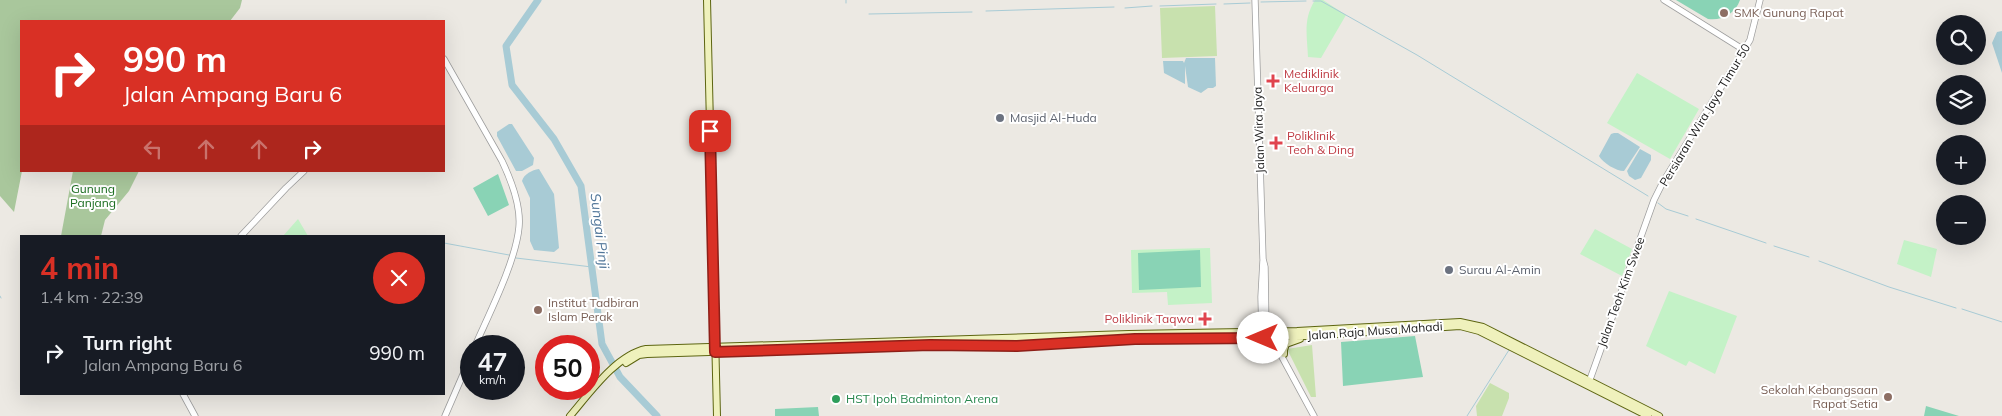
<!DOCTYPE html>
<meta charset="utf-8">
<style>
body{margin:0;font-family:Mulish,sans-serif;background:#20242c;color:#f1f3f6;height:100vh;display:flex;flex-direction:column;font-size:19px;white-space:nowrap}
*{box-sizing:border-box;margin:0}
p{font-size:16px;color:#9ea1a6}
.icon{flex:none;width:28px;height:28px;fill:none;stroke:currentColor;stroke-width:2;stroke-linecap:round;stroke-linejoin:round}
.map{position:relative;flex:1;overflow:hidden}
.drawer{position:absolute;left:20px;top:235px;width:425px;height:160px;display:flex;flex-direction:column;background:#171b24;border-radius:0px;box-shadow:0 5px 20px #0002}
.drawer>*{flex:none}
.guide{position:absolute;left:20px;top:20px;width:425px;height:152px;border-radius:0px;box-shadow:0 5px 20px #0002;background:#d93025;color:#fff;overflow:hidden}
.fabs{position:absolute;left:1936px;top:15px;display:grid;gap:10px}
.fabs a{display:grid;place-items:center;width:50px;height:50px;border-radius:50%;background:#171b24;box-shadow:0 5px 20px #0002;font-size:25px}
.speed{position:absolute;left:460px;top:335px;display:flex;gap:10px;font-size:25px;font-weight:700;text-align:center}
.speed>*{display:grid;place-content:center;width:65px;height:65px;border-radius:50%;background:#171b24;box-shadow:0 5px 20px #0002;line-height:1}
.speed small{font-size:12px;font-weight:400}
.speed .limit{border:8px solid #d22;background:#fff;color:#111}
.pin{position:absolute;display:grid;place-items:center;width:42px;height:42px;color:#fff;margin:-21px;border-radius:10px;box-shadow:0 2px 8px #0006}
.me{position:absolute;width:55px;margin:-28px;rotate:270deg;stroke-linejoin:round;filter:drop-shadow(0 0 4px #0008)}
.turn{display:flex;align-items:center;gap:18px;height:105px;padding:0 20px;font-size:22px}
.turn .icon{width:65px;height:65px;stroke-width:2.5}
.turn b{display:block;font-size:35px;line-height:42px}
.lanes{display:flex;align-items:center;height:48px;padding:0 20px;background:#0003;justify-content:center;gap:25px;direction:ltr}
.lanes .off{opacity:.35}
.round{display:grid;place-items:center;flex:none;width:52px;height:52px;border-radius:26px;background:#20242c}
.head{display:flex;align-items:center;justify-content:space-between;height:85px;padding:0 20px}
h1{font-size:30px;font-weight:700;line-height:38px;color:#d93025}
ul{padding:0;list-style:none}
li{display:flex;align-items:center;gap:15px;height:65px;padding:0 20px}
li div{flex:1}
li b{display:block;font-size:19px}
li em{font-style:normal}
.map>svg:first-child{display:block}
.grass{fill:#c8e1ae}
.forest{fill:#a9c79c}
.park{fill:#c4f2c7}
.pitch{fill:#89d3b5}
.water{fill:#a8cbd5}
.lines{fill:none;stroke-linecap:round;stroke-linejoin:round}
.stream{stroke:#a8cbd5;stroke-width:1}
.river{stroke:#a8cbd5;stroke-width:7}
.tertiary-casing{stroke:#9d9d9d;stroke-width:7}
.secondary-casing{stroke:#5d6511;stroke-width:8}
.tertiary{stroke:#fff;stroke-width:5.5}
.secondary{stroke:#eff1bc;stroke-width:6}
.route-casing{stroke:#8d1f18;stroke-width:12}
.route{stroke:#d93025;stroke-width:9}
.education-dot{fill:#8d6e63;stroke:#fff;stroke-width:2}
.health-dot{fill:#e0444e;stroke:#fff;stroke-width:2}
.worship-dot{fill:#6b7280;stroke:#fff;stroke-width:2}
.leisure-dot{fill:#2e9e5b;stroke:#fff;stroke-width:2}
.labels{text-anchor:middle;stroke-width:4;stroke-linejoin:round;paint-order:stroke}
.education-label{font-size:12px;fill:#785e54;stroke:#fff;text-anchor:start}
.health-label{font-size:12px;fill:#be3a42;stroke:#fff;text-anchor:start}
.street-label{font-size:12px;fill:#1c1c1c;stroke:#fff}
.worship-label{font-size:12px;fill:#5b616d;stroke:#fff;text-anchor:start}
.park-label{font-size:12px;fill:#186c1d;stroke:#fff}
.leisure-label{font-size:12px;fill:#27864d;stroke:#fff;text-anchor:start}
.water-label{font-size:14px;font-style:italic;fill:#517699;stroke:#fff}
</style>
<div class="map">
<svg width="2002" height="416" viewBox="0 0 2002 416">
<rect width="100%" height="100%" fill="#ece9e3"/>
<path class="grass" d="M1215 6 1217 56 1162 58 1160 8Z
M1312 345 1316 397H1311L1287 349Z
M1490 383 1509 393V398L1502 416H1477L1476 406Z"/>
<path class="forest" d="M0 0H242L240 8 230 21H21L22 171 14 212 0 196Z
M73 171H139L129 191 105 220 101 236H61Z"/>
<path class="park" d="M1315 0H1323L1346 15 1321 58 1308 57C1307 35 1303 19 1315 0Z
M1637 73 1699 109 1670 159 1607 123Z
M298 219 308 236H283Z
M1595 229 1632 249 1622 276 1580 254Z
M1904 240 1937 249 1931 277 1897 264Z
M1210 248 1212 303 1168 305 1167 292 1132 293 1131 250Z
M1669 291 1737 316 1715 374 1689 361 1686 366 1646 346Z"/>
<path class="pitch" d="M1676 0H1740C1735 14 1722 21 1708 19Z
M498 174 509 205 488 216 473 188Z
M1200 250 1201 287 1139 290 1138 253Z
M1415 336 1423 377 1343 386 1341 342Z
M1926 406 1959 416H1924Z
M818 407 819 416H775V409Z"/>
<path class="water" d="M2002 31V73L1992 43 1997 32Z
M1186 58H1215L1216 86 1213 88H1208L1201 93 1188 87 1185 66V84L1164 73 1163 61H1183L1184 63Z
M509 124H512L534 158 533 165 522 171H516L497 136V132Z
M1614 133H1618L1640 147 1624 171C1616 171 1603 163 1599 156L1611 134Z
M1640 149 1651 155V160L1641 178 1635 180 1629 176 1627 171Z
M539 169 554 194 559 248 554 252 534 250 530 241V198L522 181C524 174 532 170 539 169Z"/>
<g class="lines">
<path class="stream" d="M846 0V3
M1313 1H1321L1417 55 1648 196
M1261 2 1306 1
M1224 4 1250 3
M1160 6 1216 4
M1125 8 1152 6
M986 11 1114 7
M869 14 972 12
M1658 203 1666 209 1688 216
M1696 219 1766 243
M444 243 509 255
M1774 246 1809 257
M516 258 592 267
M1819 261 1889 287 1956 308
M0 296 1 298
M1962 309 2002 322
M1467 416 1509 350"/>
<path class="river" d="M538 0 506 46 512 85 554 139 581 186 602 344 620 377 657 416"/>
<defs>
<path id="tertiary" d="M1255 0 1263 259 1265 267 1266 332 1264 336
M1664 0 1744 50
M444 59 502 161C511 180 521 206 519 227 516 261 489 314 475 346
M241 236 286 188 304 171
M1262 334 1261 297 1263 261
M1277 337 1282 357 1314 416
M1588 385 1654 200 1663 182 1750 40 1760 0
M183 394 195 416
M445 416 471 356"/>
<path id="secondary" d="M707 0 717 416
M1284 354V350L1286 344 1300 339
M626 363 639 355 647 354 930 345 1017 346 1069 341 1135 339 1308 336 1460 326 1479 331 1648 416
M570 416C589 394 616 355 646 349L1129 334 1297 331 1460 322 1483 327 1659 416"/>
</defs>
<use href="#tertiary" class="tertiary-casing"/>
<use href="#secondary" class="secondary-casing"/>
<use href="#tertiary" class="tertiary"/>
<use href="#secondary" class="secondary"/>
</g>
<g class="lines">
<defs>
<path id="route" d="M710 131 715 352 930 345 1017 346 1135 339 1263 338"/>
</defs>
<use href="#route" class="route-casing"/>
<use href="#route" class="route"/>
</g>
<g class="education-dot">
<circle cx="1724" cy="13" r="5"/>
<circle cx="538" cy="310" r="5"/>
<circle cx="1888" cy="397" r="5"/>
</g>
<g class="health-dot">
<path d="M1270.5 73.5h5v5h5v5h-5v5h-5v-5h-5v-5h5z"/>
<path d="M1273.5 135.5h5v5h5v5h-5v5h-5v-5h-5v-5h5z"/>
<path d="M1202.5 311.5h5v5h5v5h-5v5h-5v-5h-5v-5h5z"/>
</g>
<g class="worship-dot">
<circle cx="1000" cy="118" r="5"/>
<circle cx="1449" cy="270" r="5"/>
</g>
<circle class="leisure-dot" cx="836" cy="399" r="5"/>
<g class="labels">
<g class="education-label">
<text x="1734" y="17">SMK Gunung Rapat</text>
<text x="548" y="307">Institut Tadbiran<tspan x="548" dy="14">Islam Perak</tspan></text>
<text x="1878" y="394" text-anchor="end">Sekolah Kebangsaan<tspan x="1878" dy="14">Rapat Setia</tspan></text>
</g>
<g class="health-label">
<text x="1284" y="78">Mediklinik<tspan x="1284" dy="14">Keluarga</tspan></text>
<text x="1287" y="140">Poliklinik<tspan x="1287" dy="14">Teoh &amp; Ding</tspan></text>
<text x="1194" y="323" text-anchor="end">Poliklinik Taqwa</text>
</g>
<g class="street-label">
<text transform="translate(1705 115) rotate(-59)" y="4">Persiaran Wira Jaya Timur 50</text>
<text transform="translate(1259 130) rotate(-92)" y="4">Jalan Wira Jaya</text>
<text transform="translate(1621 292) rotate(-70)" y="4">Jalan Teoh Kim Swee</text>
<text transform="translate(1375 331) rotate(-4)" y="4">Jalan Raja Musa Mahadi</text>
</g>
<g class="worship-label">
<text x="1010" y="122">Masjid Al-Huda</text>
<text x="1459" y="274">Surau Al-Amin</text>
</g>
<g class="park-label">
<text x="93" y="193">Gunung<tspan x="93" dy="14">Panjang</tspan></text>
</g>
<g class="leisure-label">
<text x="846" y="403">HST Ipoh Badminton Arena</text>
</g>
<g class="water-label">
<text transform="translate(600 231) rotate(83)" y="5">Sungai Pinji</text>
</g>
</g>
</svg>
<div class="fabs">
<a><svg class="icon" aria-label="search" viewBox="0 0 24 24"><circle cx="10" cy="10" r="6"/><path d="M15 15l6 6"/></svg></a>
<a><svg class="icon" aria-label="layers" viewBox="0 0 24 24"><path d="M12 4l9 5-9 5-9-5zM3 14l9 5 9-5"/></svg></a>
<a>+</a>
<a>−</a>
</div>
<div class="speed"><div>47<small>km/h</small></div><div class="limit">50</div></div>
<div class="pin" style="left:710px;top:131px;background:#d93025"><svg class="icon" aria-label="arrive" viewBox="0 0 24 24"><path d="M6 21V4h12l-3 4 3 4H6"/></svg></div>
<svg class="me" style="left:1263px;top:338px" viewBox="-20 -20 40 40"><circle r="19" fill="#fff"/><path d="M0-13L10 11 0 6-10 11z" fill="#d93025"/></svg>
<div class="guide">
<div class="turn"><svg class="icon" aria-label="right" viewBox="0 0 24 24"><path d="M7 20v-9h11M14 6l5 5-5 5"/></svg><div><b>990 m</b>Jalan Ampang Baru 6</div></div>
<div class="lanes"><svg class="icon off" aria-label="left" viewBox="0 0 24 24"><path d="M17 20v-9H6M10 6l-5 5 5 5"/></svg><svg class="icon off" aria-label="ahead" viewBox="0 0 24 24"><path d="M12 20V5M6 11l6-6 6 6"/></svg><svg class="icon off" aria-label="ahead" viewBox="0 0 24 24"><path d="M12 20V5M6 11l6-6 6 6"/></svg><svg class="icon" aria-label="right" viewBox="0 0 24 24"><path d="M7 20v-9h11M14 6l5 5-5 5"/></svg></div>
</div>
<section class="drawer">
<div class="head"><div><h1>4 min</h1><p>1.4 km · 22:39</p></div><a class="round" style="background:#d93025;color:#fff"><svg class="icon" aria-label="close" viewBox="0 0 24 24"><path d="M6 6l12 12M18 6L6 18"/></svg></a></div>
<ul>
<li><svg class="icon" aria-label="right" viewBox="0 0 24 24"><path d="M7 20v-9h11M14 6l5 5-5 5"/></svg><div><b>Turn right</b><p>Jalan Ampang Baru 6</p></div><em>990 m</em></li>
</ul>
</section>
</div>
